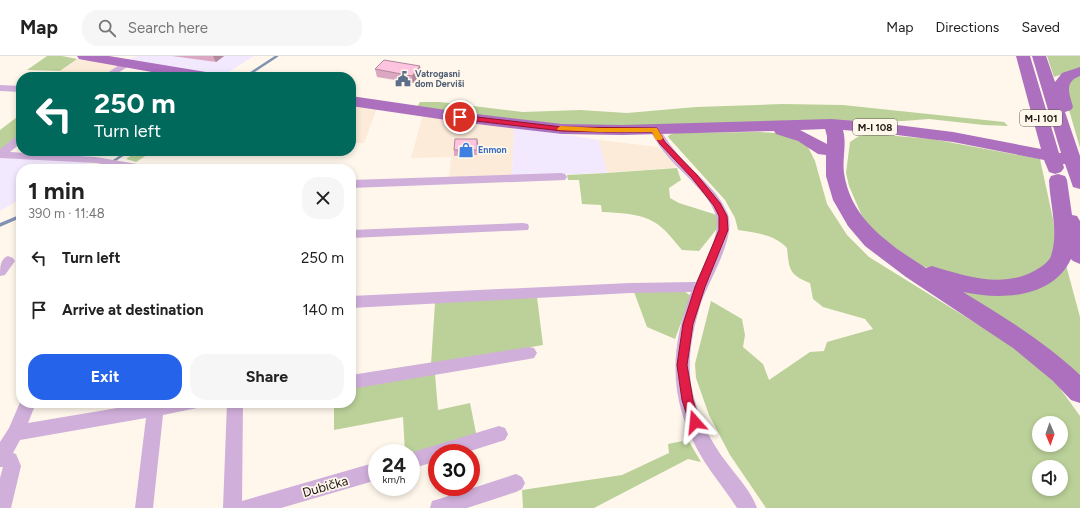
<!DOCTYPE html>
<meta charset="utf-8">
<style>
body{margin:0;font-family:Figtree,sans-serif;background:#f6f6f6;color:#222;height:100vh;display:flex;flex-direction:column;font-size:15px;white-space:nowrap}
*{box-sizing:border-box;margin:0}
p{font-size:13px;color:#767676}
.icon{flex:none;width:22px;height:22px;fill:none;stroke:currentColor;stroke-width:2;stroke-linecap:round;stroke-linejoin:round}
.map{position:relative;flex:1;overflow:hidden}
.details{position:absolute;left:16px;top:108px;width:340px;height:244px;display:flex;flex-direction:column;background:#fff;border-radius:16px;box-shadow:0 2px 6px #0003}
.details>*{flex:none}
.top-card{position:absolute;left:16px;top:16px;width:340px;height:84px;border-radius:16px;box-shadow:0 2px 6px #0003;background:#00695c;color:#fff;overflow:hidden}
.needle{width:26px;rotate:178deg}
.fabs{position:absolute;left:1032px;top:360px;display:grid;gap:8px}
.fabs a{display:grid;place-items:center;width:36px;height:36px;border-radius:50%;background:#fff;box-shadow:0 2px 6px #0003;font-size:20px}
.speed{position:absolute;left:368px;top:388px;display:flex;gap:8px;font-size:20px;font-weight:700;text-align:center}
.speed>*{display:grid;place-content:center;width:52px;height:52px;border-radius:50%;background:#fff;box-shadow:0 2px 6px #0003;line-height:1}
.speed small{font-size:10px;font-weight:400}
.speed .limit{border:6px solid #d22;background:#fff;color:#111}
.pin{position:absolute;display:grid;place-items:center;width:34px;height:34px;color:#fff;margin:-17px;border:2px solid #fff;border-radius:50%;box-shadow:0 1px 4px #0007}
.me{position:absolute;width:44px;margin:-22px;rotate:342deg;stroke-linejoin:round;filter:drop-shadow(0 0 3px #0008)}
.turn{display:flex;align-items:center;gap:14px;height:84px;padding:0 12px;font-size:18px}
.turn .icon{width:52px;height:52px;stroke-width:2.5}
.turn b{display:block;font-size:28px;line-height:34px}
.round{display:grid;place-items:center;flex:none;width:42px;height:42px;border-radius:16px;background:#f6f6f6}
.headline{display:flex;align-items:center;justify-content:space-between;height:68px;padding:0 12px}
h1{font-size:24px;font-weight:700;line-height:30px}
.button{display:flex;gap:8px;margin-top:auto;padding:8px 12px}
.button a{flex:1;height:46px;border-radius:16px;background:#2563eb;color:#fff;font-size:16px;font-weight:700;line-height:46px;text-align:center}
.button a+a{background:#f6f6f6;color:#222}
ul{padding:0;list-style:none}
li{display:flex;align-items:center;gap:12px;height:52px;padding:0 12px}
li div{flex:1}
li b{display:block;font-size:15px}
li em{font-style:normal}
header{display:flex;align-items:center;gap:24px;box-sizing:border-box;height:56px;padding:0 20px;background:#fff;border-bottom:1px solid #e0e0e0}
header strong{font-size:19px}
nav{display:flex;gap:22px;margin-inline-start:auto;font-size:14px}
.search{width:280px;height:36px;background:#f6f6f6;display:flex;align-items:center;gap:10px;box-sizing:border-box;padding:0 14px;border-radius:16px;color:#767676;font-size:15px}
.map>svg:first-child{display:block}
.commercial{fill:#fbebd8}
.industrial{fill:#f3e9fe}
.green{fill:#bbd199;fill-rule:evenodd}
.lines{fill:none;stroke-linecap:round;stroke-linejoin:round}
.stream-far1{stroke:#8292b2;stroke-width:2.5}
.stream{stroke:#8292b2;stroke-width:3.5}
.street{fill:#d0afda;fill-rule:evenodd}
.primary{fill:#ac70be;fill-rule:evenodd}
.wall{fill:#daa8c0}
.shaded-wall{fill:#b1889c}
.building{fill:#fdc3df;stroke:#b1889c}
.route{fill:#e11d48;stroke:#92132f}
.slow{fill:#f59e0b}
.labels{text-anchor:middle;stroke-width:3.5;stroke-linejoin:round;paint-order:stroke}
.far-service-label{font-size:9px;font-weight:bold;fill:#4e5e75;stroke:#fff7eb;text-anchor:start}
.far-shop-label{font-size:9px;font-weight:bold;fill:#366cbe;stroke:#fff7eb;text-anchor:start}
.shield{fill:#fff7eb;stroke:#615c53;stroke-width:1}
.shield-label{font-size:10px;font-weight:bold;fill:#1d1912}
.near-street-label{font-size:13px;fill:#1d1912;stroke:#fff7eb}
</style>
<header>
<strong>Map</strong>
<div class="search"><svg class="icon" aria-label="search" viewBox="0 0 24 24"><circle cx="10" cy="10" r="6"/><path d="M15 15l6 6"/></svg>Search here</div>
<nav><a>Map</a><a>Directions</a><a>Saved</a></nav>
</header>
<div class="map">
<svg width="1080" height="452" viewBox="0 0 1080 452">
<rect width="100%" height="100%" fill="#fff7eb"/>
<path class="commercial" d="M77 3 120 9 101 21H53Z
M354 49 377 52 364 87H351V56Z
M423 59 514 71 512 120 449 122 451 101 411 102Z
M599 84 658 91 681 111 607 117Z"/>
<path class="industrial" d="M138 0H254L221 21 124 5Z
M514 71 599 84 607 117 512 120Z
M0 102 90 105 76 113H21V143L0 155Z"/>
<path class="green" d="M47 0H62L77 3 60 15 27 14Z
M1047 0H1080V12L1054 21Z
M1080 18V92L1067 47 1066 25Z
M420 46H440L523 56 580 54 627 57 696 51 782 48 843 49 1004 66 1008 70 984 69 929 63 903 65 575 71 417 51Z
M21 58V79L0 94V74Z
M760 76 776 77 789 81 803 87 808 91 815 105 827 148 847 179 869 201 1003 284 1054 324 1080 360V452H766L730 399 709 359 696 322 695 308 711 245 742 263 745 279 743 291 763 308 769 324 810 296 824 295 827 286 873 273 865 263 823 251 813 243 810 227C789 219 789 213 787 192 774 178 756 177 738 174L735 162 725 144 668 81 669 79 675 77ZM1039 367H1061V389H1039ZM1039 411H1061V433H1039Z
M872 78 932 83 1040 103 1053 163 1057 196 1048 211 1025 223 1000 227 969 224 922 210 873 176 862 160 849 130 846 117 850 86 859 80Z
M138 95H153L136 106 126 103Z
M677 112 681 124 669 132 670 142 679 147 717 159 720 169 699 195 682 194C674 185 665 172 654 166 639 157 619 157 602 156L601 149 582 148 579 124H568L567 119 607 117Z
M1066 209 1080 261V331L946 228 988 235Z
M684 235 691 240 675 283 647 271 634 236Z
M537 241 543 289 431 308 435 247Z
M435 318 438 354 470 347 477 382 411 397H405L403 361 334 374V347H351V330Z
M688 384 701 406 688 403 594 452H523L522 434 622 419 669 397 668 388Z"/>
<g class="lines">
<path class="stream-far1" d="M245 21 277 0
M101 113 129 95"/>
<path class="stream" d="M0 169 21 160"/>
<path class="street" d="M127 4 132 7 130 9 112 21H101Z
M0 29 21 30V36L0 35Z
M655 71 659 72C666 83 673 93 682 103 698 120 718 135 727 156 738 179 709 224 701 247 693 273 687 301 691 328 696 357 709 384 727 407 738 422 751 435 757 452H737C727 436 714 421 704 405 669 348 668 298 691 236L630 237 351 252V240L630 227 696 226C704 208 716 188 717 168 718 145 683 118 669 102 661 93 655 84 650 74Z
M21 79V87L10 96 96 101 143 109 147 110 149 113H125L96 107 0 102V93L17 80Z
M561 117 565 118 567 121 565 124 351 132V124Z
M523 167 528 168 529 171 528 174 351 182V174Z
M8 200 13 202 15 205 5 219 0 220C0 211 0 203 8 200Z
M529 291 534 292 537 297 534 302 529 303 351 333V319Z
M21 344V347H36L28 367 147 347H199L197 352 163 359 153 452H135L146 362 20 384 13 397 16 398 21 410 11 452H0V422L3 411H0V386L9 372Z
M227 347H243L242 447V445L249 443 377 406V424L281 452H223Z
M499 370 505 372 508 378 505 384 464 397H437V405L411 413 410 397Z
M516 418 522 421 525 427 522 433 516 436 467 452H430L432 445 439 443Z"/>
<path class="primary" d="M77 0H109L206 16 211 18 214 21H180L84 4 79 3Z
M1016 0H1030L1059 97H1061L1032 0H1046L1055 26 1062 17 1080 11V20C1064 26 1069 37 1073 51L1071 54 1065 56 1080 100V133L1073 131 1065 108H1063L1064 112 1061 116 1055 118 1049 116 1044 104 953 86 881 77 843 74C847 88 842 103 844 117 851 164 889 188 926 212L932 210C965 220 1003 233 1036 214 1041 211 1049 206 1051 200 1059 176 1050 149 1049 124L1051 120 1058 118 1065 120 1067 124 1072 159 1077 160 1080 165V208L1073 205 1071 203C1052 243 1000 244 963 236 1004 261 1045 286 1080 319V347L1071 344 1053 325 1013 292 906 221 865 190 848 170 833 144 826 120V99L818 98 798 85 776 78 774 75 622 79 562 78 460 66 351 50V40L460 56 562 68 622 69 831 63 881 67 953 76 1041 93ZM825 73 827 80V88L800 74Z"/>
</g>
<path class="wall" d="M172 0H224L216 6Z
M420 10 421 18 413 27 377 21 375 13Z
M477 83 478 88 477 99 454 100V94Z"/>
<path class="shaded-wall" d="M213 0H224L216 6Z
M420 10 421 18 413 27 412 20Z
M477 83 478 88 477 99Z"/>
<path class="building" d="M384 4 420 10 412 20 375 13Z
M455 83H477V94H454Z"/>
<path class="route" d="M460 59 562 71 657 72 665 86 697 119 720 147 727 160 728 174 705 231 693 268 687 309 693 344 700 366 699 370 695 371 691 370 689 366 682 344 677 309 683 268 695 231 719 174V160L714 150 692 122 660 88 652 76H608L562 75 458 63V60Z"/>
<path class="slow" d="M560 70 599 72H657L663 82 661 84H656L652 76H599L558 74 557 73Z"/>
<defs>
<symbol id="civic-bare" viewBox="-9 -9 18 18"><path d="M-.6-6.5H3V-4.5H.6V-3L4-1V1h2V6H-6V1h2V-1L-.6-3ZM-1.2 2.5V6h2.4V2.5Z" fill="#5c6f8a" stroke="#fff7eb" stroke-width="2.5" paint-order="stroke"/></symbol>
<symbol id="shop-bare" viewBox="-9 -9 18 18"><path d="M-5-2.5h2.3a2.7 3.5 0 0 1 5.4 0H5L5.5 6h-11ZM-1.5-2.5h3a1.5 2.3 0 0 0-3 0Z" fill="#3f7fe0" stroke="#fff7eb" stroke-width="2.5" paint-order="stroke"/></symbol>
</defs>
<g fill-rule="evenodd">
<use href="#civic-bare" x="392" y="12" width="22" height="22"/>
<use href="#shop-bare" x="455" y="83" width="22" height="22"/>
</g>
<g class="labels">
<g class="far-service-label">
<text x="415" y="21">Vatrogasni<tspan x="415" dy="10">dom Derviši</tspan></text>
</g>
<g class="far-shop-label">
<text x="478" y="97">Enmon</text>
</g>
<g class="shield">
<rect x="1020" y="54" width="42" height="16" rx="3"/>
<rect x="853" y="63" width="44" height="16" rx="3"/>
</g>
<g class="shield-label">
<text x="1041" y="66">M-I 101</text>
<text x="875" y="75">M-I 108</text>
</g>
<g class="near-street-label">
<text transform="translate(325 430) rotate(-16)" y="5">Dubička</text>
</g>
</g>
</svg>
<div class="fabs">
<a><svg class="needle" viewBox="-14 -14 28 28"><path d="M0-13l5 13h-10z" fill="#e53935"/><path d="M0 13l5-13h-10z" fill="#767676"/></svg></a>
<a><svg class="icon" aria-label="sound" viewBox="0 0 24 24"><path d="M4 9h4l5-4v14l-5-4H4zM17 9q2 3 0 6"/></svg></a>
</div>
<div class="speed"><div>24<small>km/h</small></div><div class="limit">30</div></div>
<div class="pin" style="left:460px;top:61px;background:#d93025"><svg class="icon" aria-label="arrive" viewBox="0 0 24 24"><path d="M6 21V4h12l-3 4 3 4H6"/></svg></div>
<svg class="me" style="left:695px;top:366px" viewBox="-20 -20 40 40"><path d="M0-17L14 15 0 8-14 15z" fill="#e11d48" stroke="#fff" stroke-width="4"/></svg>
<div class="top-card">
<div class="turn"><svg class="icon" aria-label="left" viewBox="0 0 24 24"><path d="M17 20v-9H6M10 6l-5 5 5 5"/></svg><div><b>250 m</b>Turn left</div></div>
</div>
<section class="details">
<div class="headline"><div><h1>1 min</h1><p>390 m · 11:48</p></div><a class="round"><svg class="icon" aria-label="close" viewBox="0 0 24 24"><path d="M6 6l12 12M18 6L6 18"/></svg></a></div>
<ul>
<li><svg class="icon" aria-label="left" viewBox="0 0 24 24"><path d="M17 20v-9H6M10 6l-5 5 5 5"/></svg><div><b>Turn left</b></div><em>250 m</em></li>
<li><svg class="icon" aria-label="arrive" viewBox="0 0 24 24"><path d="M6 21V4h12l-3 4 3 4H6"/></svg><div><b>Arrive at destination</b></div><em>140 m</em></li>
</ul>
<div class="button"><a>Exit</a><a>Share</a></div>
</section>
</div>
